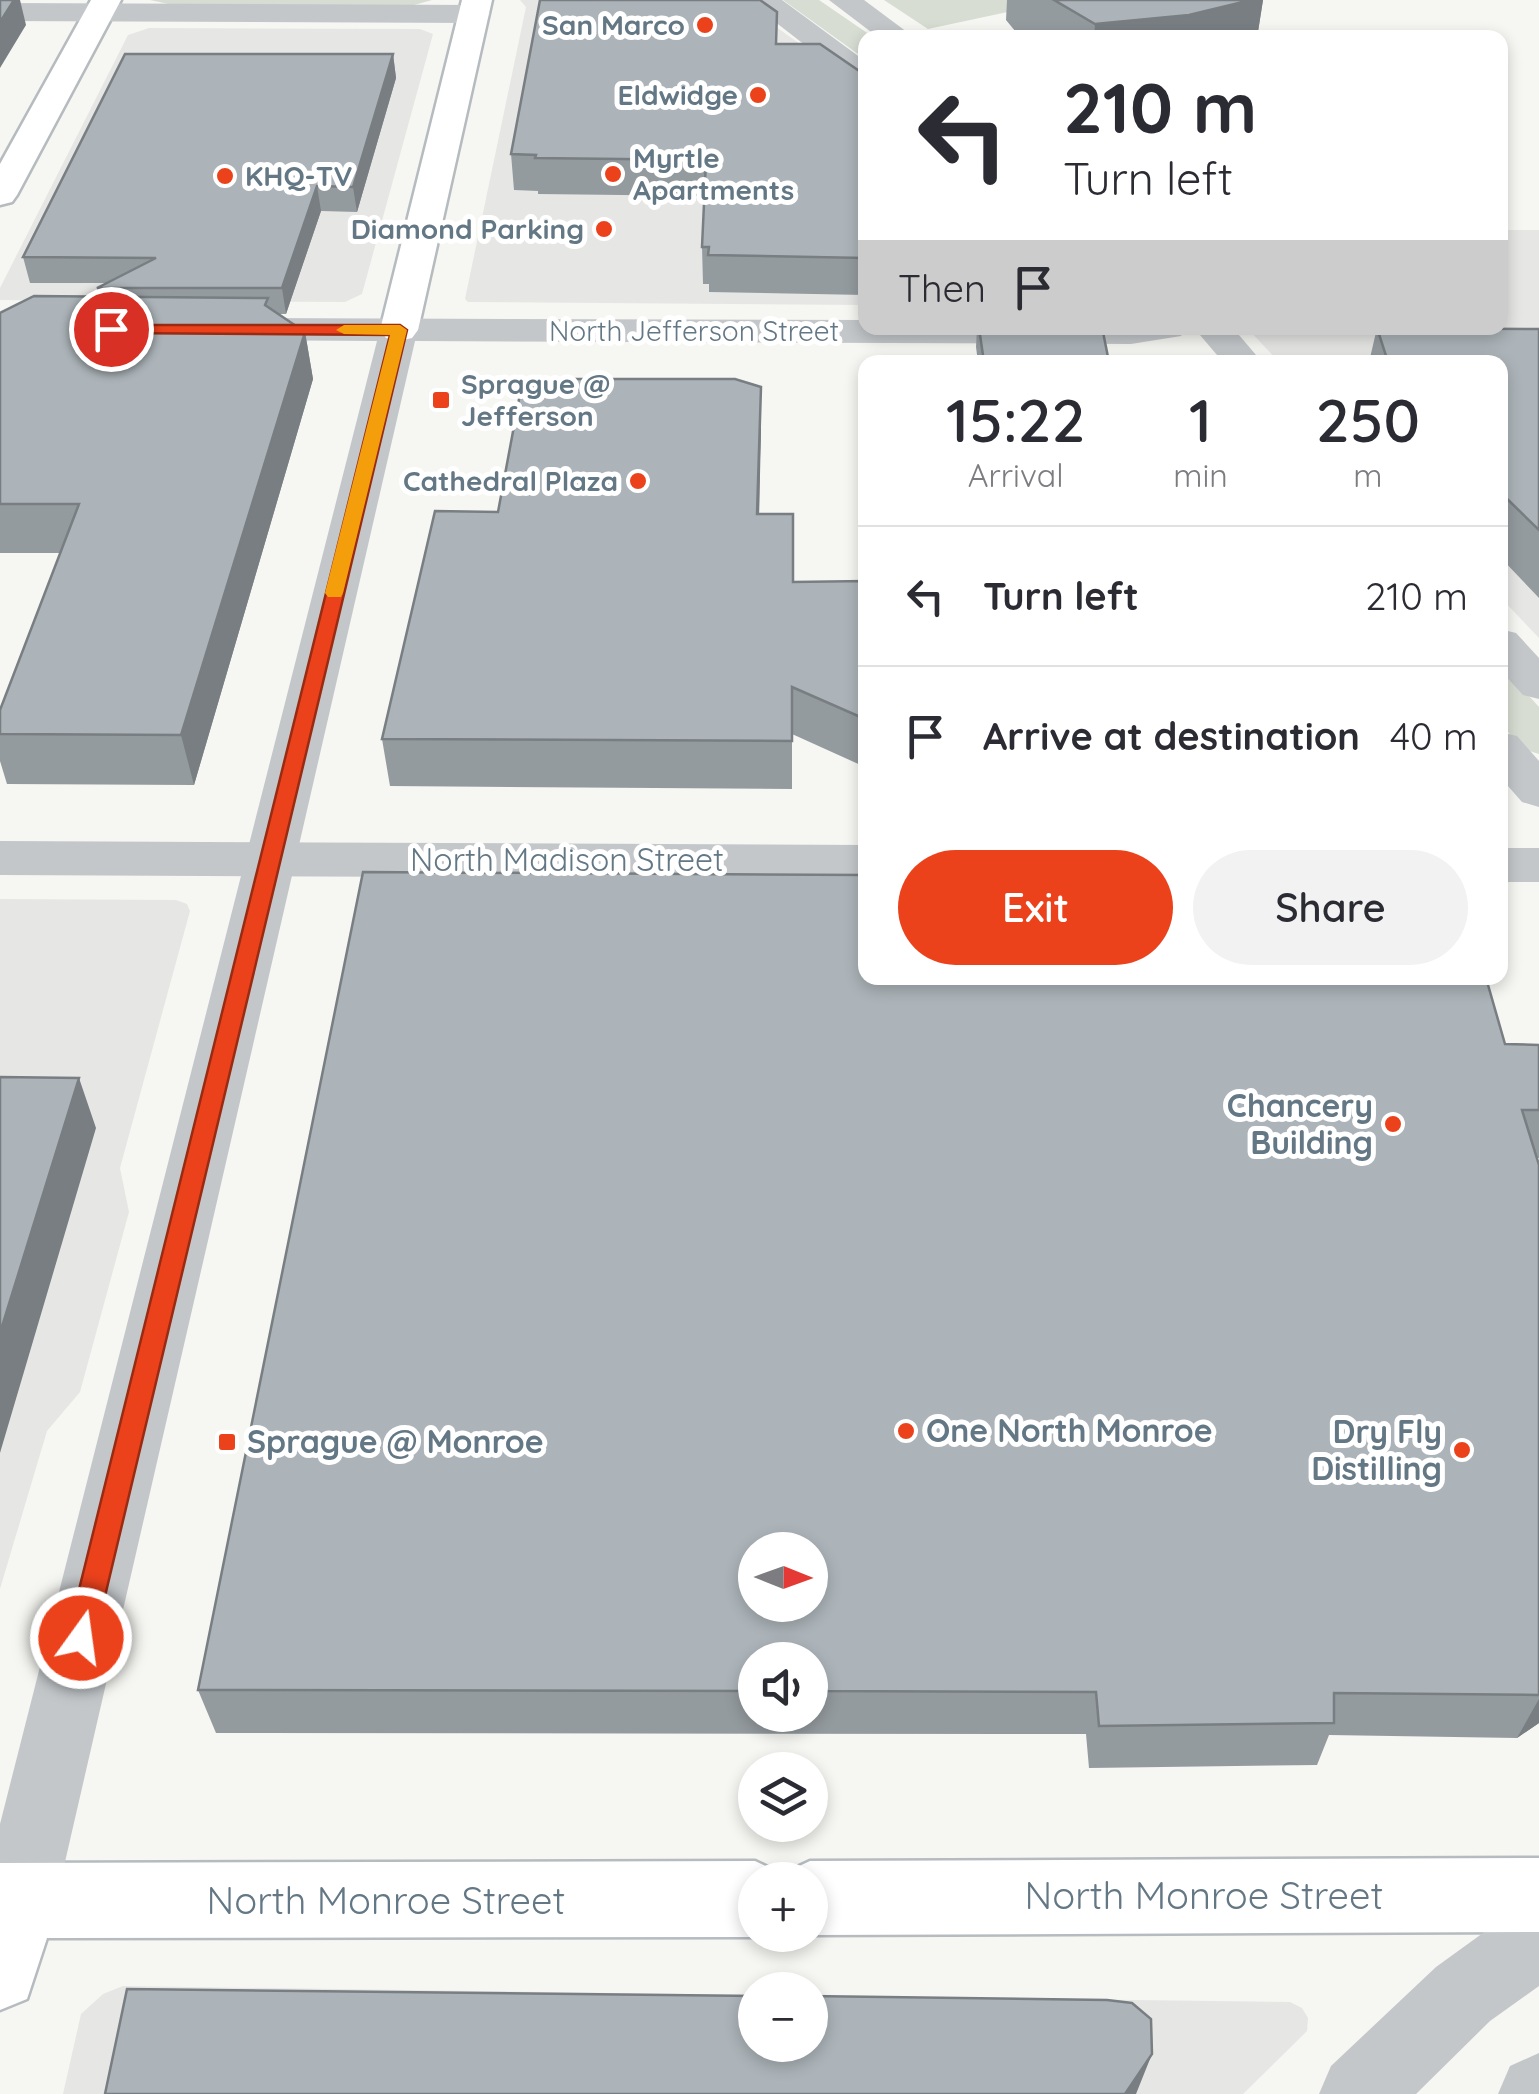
<!DOCTYPE html>
<meta charset="utf-8">
<style>
body{margin:0;font-family:Quicksand,sans-serif;background:#f2f2f3;color:#2b2b33;height:100vh;display:flex;flex-direction:column;font-size:38px;white-space:nowrap}
*{box-sizing:border-box;margin:0}
p{font-size:32px;color:#7c7c81}
.icon{flex:none;width:55px;height:55px;fill:none;stroke:currentColor;stroke-width:2;stroke-linecap:round;stroke-linejoin:round}
.map{position:relative;flex:1;overflow:hidden}
.panel{position:absolute;left:858px;top:355px;width:650px;height:630px;display:flex;flex-direction:column;background:#fff;border-radius:20px;box-shadow:0 5px 15px #0003}
.panel>*{flex:none}
.banner{position:absolute;left:858px;top:30px;width:650px;height:305px;border-radius:20px;box-shadow:0 5px 15px #0003;background:#fff;color:#2b2b33;overflow:hidden}
.needle{width:65px;rotate:91deg}
.controls{position:absolute;left:738px;top:1532px;display:grid;gap:20px}
.controls a{display:grid;place-items:center;width:90px;height:90px;border-radius:50%;background:#fff;box-shadow:0 5px 15px #0003;font-size:50px}
.pin{position:absolute;display:grid;place-items:center;width:85px;height:85px;color:#fff;margin:-42px;border:5px solid #fff;border-radius:50%;box-shadow:0 2px 10px #0007}
.me{position:absolute;width:110px;margin:-55px;rotate:14deg;stroke-linejoin:round;filter:drop-shadow(0 0 8px #0008)}
.turn{display:flex;align-items:center;gap:35px;height:210px;padding:0 40px;font-size:45px}
.turn .icon{width:130px;height:130px;stroke-width:2.5}
.turn b{display:block;font-size:70px;line-height:85px}
.then{display:flex;align-items:center;height:95px;padding:0 40px;background:#0003;gap:20px;font-size:38px}
.eta{display:flex;justify-content:space-evenly;align-items:center;height:170px;text-align:center}
.eta b{font-size:60px;font-weight:600;line-height:70px}
.cta{display:flex;gap:20px;margin-top:auto;padding:20px 40px}
.cta a{flex:1;height:115px;border-radius:60px;background:#ec421c;color:#fff;font-size:40px;font-weight:600;line-height:115px;text-align:center}
.cta a+a{background:#f2f2f3;color:#2b2b33}
ul{padding:0;list-style:none}
li{display:flex;align-items:center;gap:30px;height:140px;padding:0 40px;border-top:2px solid #e1e1e2}
li div{flex:1}
li b{display:block;font-size:38px}
li em{font-style:normal}
.map>svg:first-child{display:block}
.built{fill:#e6e7e5}
.green{fill:#d7ddd2}
.lines{fill:none;stroke-linecap:round;stroke-linejoin:round}
.secondary-casing{stroke:#b5bbbf;stroke-width:5}
.minor{fill:#c3c7ca;fill-rule:evenodd}
.tertiary{fill:#c3c7ca;fill-rule:evenodd}
.secondary{fill:#fff;fill-rule:evenodd}
.wall{fill:#949b9f;fill-rule:evenodd}
.shaded-wall{fill:#787e82}
.building{fill:#acb4b9;stroke:#787e82;stroke-width:2.5;fill-rule:evenodd}
.route{fill:#ec421c;stroke:#992b12;stroke-width:2.5}
.slow{fill:#f59e0b}
.poi-dot{fill:#ec421c;stroke:#fff;stroke-width:4}
.labels{text-anchor:middle;stroke-width:10;stroke-linejoin:round;paint-order:stroke}
.far-poi-label{font-size:28px;font-weight:bold;fill:#637784;stroke:#fff;text-anchor:end}
.far-street-label{font-size:28px;fill:#637784;stroke:#fff}
.street-label{font-size:32px;fill:#637784;stroke:#fff}
.poi-label{font-size:32px;font-weight:bold;fill:#637784;stroke:#fff;text-anchor:end}
.near-street-label{font-size:38px;fill:#637784;stroke:#fff}
</style>
<div class="map">
<svg width="1539" height="2094" viewBox="0 0 1539 2094">
<rect width="100%" height="100%" fill="#f6f6f2"/>
<path class="built" d="M520 0H738L865 90V305L468 302 465 299 526 7Z
M149 28 420 29 433 34 362 294 345 302 0 300V288L128 35Z
M1500 230H1539V638L1500 597V362H1279L1247 328H1500Z
M0 899 176 900 187 904 190 911 120 1168 129 1212 80 1392 47 1431 0 1589Z
M123 1986 755 1995V2045H810V1996L1290 2002 1302 2008 1308 2018 1307 2031 1243 2094H63L81 2014 103 1994Z"/>
<path class="green" d="M150 0H432L414 5 178 6Z
M783 0H819L873 37 865 38V59Z
M884 0H1063L928 29Z
M1500 664 1539 707V754L1523 749 1500 723Z"/>
<g class="lines">
<defs>
<path id="secondary" d="M91 0H121L17 195 12 202 0 205V164Z
M462 0H492L418 330 412 338 399 341 386 338 380 330Z
M1539 1858V1932L810 1935V1880H755V1935H759L755 1937 47 1938 27 1999 0 2010V1863L755 1861 782 1874 810 1861Z"/>
</defs>
<use href="#secondary" class="secondary-casing"/>
<path class="minor" d="M0 3 475 5 486 8 490 14 486 20 475 23 0 21Z
M0 841 865 845V879L0 875Z
M1500 848H1539V882H1500Z"/>
<path class="tertiary" d="M747 0H782L865 61V86L854 83Z
M829 0H864L915 38H879Z
M228 318 865 320V328H1187L1181 336 1131 344 415 341 56 1901 45 1928 18 1939 0 1931V1824L377 341 228 340 215 337 209 329 215 321Z
M1194 328H1233L1262 362H1223Z
M1500 629 1516 633 1539 658V699L1523 695 1500 670Z
M1500 732 1517 736 1539 761V807L1522 802 1500 777Z
M1539 1901V1986L1490 2021 1416 2094H1319L1331 2066 1436 1967 1512 1912Z
M1539 2053V2094H1498L1510 2066Z"/>
<use href="#secondary" class="secondary"/>
</g>
<path class="wall" d="M1007 0H1263L1257 38H1021L1006 20Z
M777 44 865 75V295L709 292V284H703L702 247 705 196 538 194V191L514 190 511 154Z
M393 54 396 78 357 212 321 211 286 314H279L305 332 313 379 194 785 7 784 0 761V710L61 553H0V313L99 297 97 288 106 283H30L23 257Z
M977 328H1099L1109 362H978L976 347Z
M1377 328 1539 329V598L1500 557V362H1369Z
M761 387 759 514 793 582 865 581V767L792 734V789L390 786 382 739 498 512Z
M1505 1044 1539 1045V1158H1537L1539 1165V1723L1517 1738 1329 1735 1317 1765 1089 1768 1086 1734 216 1733 198 1690ZM755 1660H810V1715H755Z"/>
<path class="shaded-wall" d="M14 0H20L26 25 0 68V22Z
M1251 0H1263L1257 38H1094L1095 24Z
M393 54 396 78 357 212 353 187Z
M317 186 321 211 286 314 282 288Z
M305 332 313 379 194 785 181 735Z
M761 387V432L758 560 757 514Z
M79 1078 96 1128 0 1453V1333Z
M1539 1699V1723L1517 1738Z
M1152 2054 1136 2094H1125Z"/>
<path class="building" d="M0 0H14L0 22Z
M540 0H760L777 12 776 44H820L865 75V258L708 255 709 247H702L706 160 535 158 536 155 511 154Z
M1054 0H1251L1189 15 1095 24Z
M125 54H393L353 187 317 186 282 288H97L156 258 23 257Z
M34 296 268 298 265 305 305 332 181 735 0 734V710L79 504H0V313Z
M979 328H1099L1103 332 1109 362H984Z
M1377 328 1539 329V530L1500 492V362H1388Z
M552 379H735L761 387 757 514H793V582L865 581V719L792 687V741L382 739 435 511 498 512 520 394 531 385Z
M363 872 865 875V978H1486L1505 1044 1539 1045V1110H1522L1539 1165V1695L1334 1693V1723L1099 1726 1096 1692 810 1691V1660H755V1691L198 1690ZM755 1550H810V1605H755Z
M0 1077 79 1078 0 1333Z
M127 1989 755 1996V2045H810V1996L1107 2000 1132 2003 1151 2019 1152 2054 1125 2094H105Z"/>
<path class="route" d="M106 325H400L407 330 95 1638 91 1647 81 1651 71 1647 67 1638 390 335 111 333 106 332Z"/>
<path class="slow" d="M400 325 407 330 343 593 341 597H328L325 593 390 335 344 334 336 330 344 325Z"/>
<g class="poi-dot">
<circle cx="705" cy="25" r="10"/>
<circle cx="758" cy="95" r="10"/>
<circle cx="613" cy="174" r="10"/>
<circle cx="225" cy="176" r="10"/>
<circle cx="604" cy="229" r="10"/>
<rect x="431" y="390" width="20" height="20" rx="5"/>
<circle cx="638" cy="481" r="10"/>
<circle cx="1393" cy="1124" r="10"/>
<circle cx="906" cy="1431" r="10"/>
<rect x="217" y="1432" width="20" height="20" rx="5"/>
<circle cx="1462" cy="1450" r="10"/>
</g>
<g class="labels">
<g class="far-poi-label">
<text x="685" y="35">San Marco</text>
<text x="738" y="105">Eldwidge</text>
<text x="633" y="168" text-anchor="start">Myrtle<tspan x="633" dy="32">Apartments</tspan></text>
<text x="245" y="186" text-anchor="start">KHQ-TV</text>
<text x="584" y="239">Diamond Parking</text>
<text x="461" y="394" text-anchor="start">Sprague @<tspan x="461" dy="32">Jefferson</tspan></text>
<text x="618" y="491">Cathedral Plaza</text>
</g>
<g class="far-street-label">
<text x="694" y="341">North Jefferson Street</text>
</g>
<g class="street-label">
<text x="567" y="871">North Madison Street</text>
</g>
<g class="poi-label">
<text x="1373" y="1117">Chancery<tspan x="1373" dy="37">Building</tspan></text>
<text x="926" y="1442" text-anchor="start">One North Monroe</text>
<text x="1442" y="1443">Dry Fly<tspan x="1442" dy="37">Distilling</tspan></text>
<text x="247" y="1453" text-anchor="start">Sprague @ Monroe</text>
</g>
<g class="near-street-label">
<text x="1204" y="1909">North Monroe Street</text>
<text x="386" y="1914">North Monroe Street</text>
</g>
</g>
</svg>
<div class="controls">
<a><svg class="needle" viewBox="-14 -14 28 28"><path d="M0-13l5 13h-10z" fill="#e53935"/><path d="M0 13l5-13h-10z" fill="#7c7c81"/></svg></a>
<a><svg class="icon" aria-label="sound" viewBox="0 0 24 24"><path d="M4 9h4l5-4v14l-5-4H4zM17 9q2 3 0 6"/></svg></a>
<a><svg class="icon" aria-label="layers" viewBox="0 0 24 24"><path d="M12 4l9 5-9 5-9-5zM3 14l9 5 9-5"/></svg></a>
<a>+</a>
<a>−</a>
</div>
<div class="pin" style="left:111px;top:329px;background:#d93025"><svg class="icon" aria-label="arrive" viewBox="0 0 24 24"><path d="M6 21V4h12l-3 4 3 4H6"/></svg></div>
<svg class="me" style="left:81px;top:1638px" viewBox="-20 -20 40 40"><circle r="17" fill="#ec421c" stroke="#fff" stroke-width="3"/><path d="M0-11L8 9 0 5-8 9z" fill="#fff"/></svg>
<div class="banner">
<div class="turn"><svg class="icon" aria-label="left" viewBox="0 0 24 24"><path d="M17 20v-9H6M10 6l-5 5 5 5"/></svg><div><b>210 m</b>Turn left</div></div>
<div class="then">Then<svg class="icon" aria-label="arrive" viewBox="0 0 24 24"><path d="M6 21V4h12l-3 4 3 4H6"/></svg></div>
</div>
<section class="panel">
<div class="eta">
<div><b>15:22</b><p>Arrival</p></div>
<div><b>1</b><p>min</p></div>
<div><b>250</b><p>m</p></div>
</div>
<ul>
<li><svg class="icon" aria-label="left" viewBox="0 0 24 24"><path d="M17 20v-9H6M10 6l-5 5 5 5"/></svg><div><b>Turn left</b></div><em>210 m</em></li>
<li><svg class="icon" aria-label="arrive" viewBox="0 0 24 24"><path d="M6 21V4h12l-3 4 3 4H6"/></svg><div><b>Arrive at destination</b></div><em>40 m</em></li>
</ul>
<div class="cta"><a>Exit</a><a>Share</a></div>
</section>
</div>
